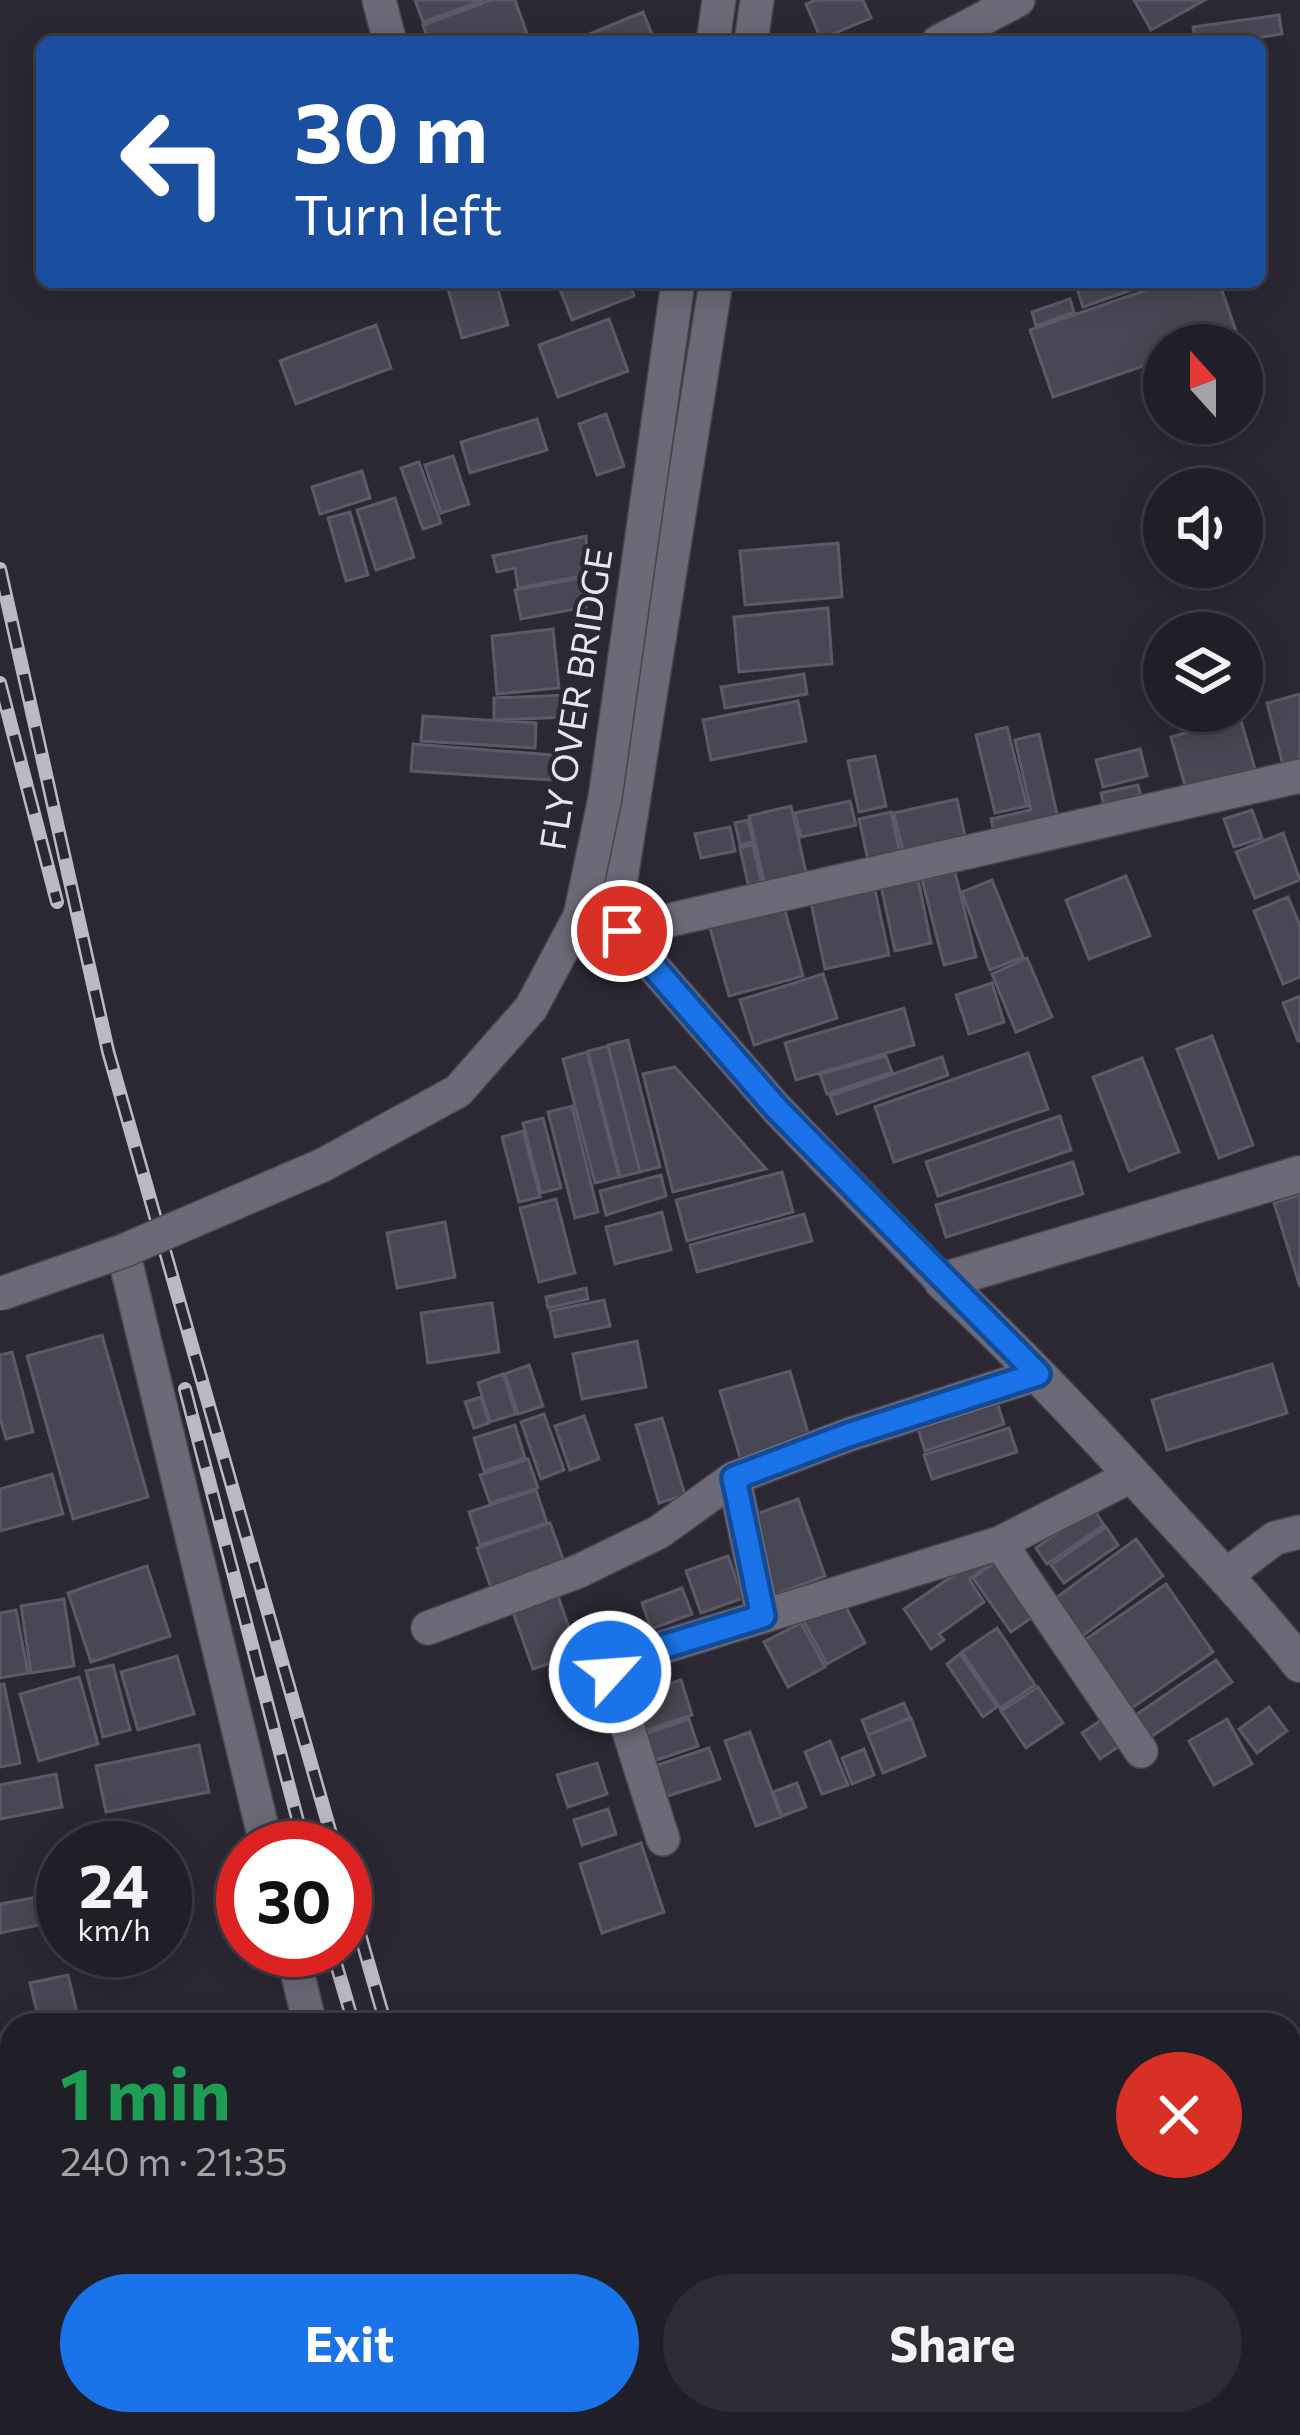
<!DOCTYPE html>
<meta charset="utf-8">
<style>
body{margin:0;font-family:Commissioner,sans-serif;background:#2d2b33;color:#f1f3f6;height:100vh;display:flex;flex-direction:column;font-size:45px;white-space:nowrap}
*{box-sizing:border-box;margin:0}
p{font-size:39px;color:#a2a2a7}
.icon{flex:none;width:66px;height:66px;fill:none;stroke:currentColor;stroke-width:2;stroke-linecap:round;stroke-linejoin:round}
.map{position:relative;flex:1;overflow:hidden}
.sheet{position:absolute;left:0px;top:2013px;width:1302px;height:423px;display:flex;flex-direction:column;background:#201e27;border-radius:36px 36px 0 0;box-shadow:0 6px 30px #0003,0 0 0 3px #3d3c44}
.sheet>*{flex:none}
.guide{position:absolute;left:36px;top:36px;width:1230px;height:252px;border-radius:18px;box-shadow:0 6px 30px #0003,0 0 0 3px #3d3c44;background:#1a4fa0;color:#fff;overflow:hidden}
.needle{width:78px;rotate:339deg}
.controls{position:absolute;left:1143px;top:324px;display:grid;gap:24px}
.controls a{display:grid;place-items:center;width:120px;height:120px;border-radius:50%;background:#201e27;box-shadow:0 6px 30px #0003,0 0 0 3px #3d3c44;font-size:60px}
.speed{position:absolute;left:36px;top:1821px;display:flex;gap:24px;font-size:60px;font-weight:700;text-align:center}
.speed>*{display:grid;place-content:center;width:156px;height:156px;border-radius:50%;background:#201e27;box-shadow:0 6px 30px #0003,0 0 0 3px #3d3c44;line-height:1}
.speed small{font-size:30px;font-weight:400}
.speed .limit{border:18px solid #d22;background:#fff;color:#111}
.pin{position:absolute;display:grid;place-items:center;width:102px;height:102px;color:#fff;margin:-51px;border:6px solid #fff;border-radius:50%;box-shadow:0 3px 12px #0007}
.me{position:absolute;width:132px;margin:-66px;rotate:64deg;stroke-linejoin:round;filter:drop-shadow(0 0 9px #0008)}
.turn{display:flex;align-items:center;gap:42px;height:252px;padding:0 60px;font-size:54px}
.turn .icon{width:156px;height:156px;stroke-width:2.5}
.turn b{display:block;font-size:84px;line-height:102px}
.round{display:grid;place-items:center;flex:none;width:126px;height:126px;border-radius:63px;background:#2d2b33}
.summary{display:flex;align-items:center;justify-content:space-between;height:204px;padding:0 60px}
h1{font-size:72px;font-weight:700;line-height:90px;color:#1e9e55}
.primary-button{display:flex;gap:24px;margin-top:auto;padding:24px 60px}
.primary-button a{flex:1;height:138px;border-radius:72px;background:#1a73e8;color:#fff;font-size:48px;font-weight:700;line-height:138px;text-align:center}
.primary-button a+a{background:#2d2b33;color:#f1f3f6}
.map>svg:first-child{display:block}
.building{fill:#4a4754;stroke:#5d5a68;stroke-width:3}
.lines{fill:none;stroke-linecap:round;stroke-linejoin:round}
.street-casing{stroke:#47444e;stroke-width:36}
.secondary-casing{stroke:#47444e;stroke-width:39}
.street{stroke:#6d6a78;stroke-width:33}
.secondary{stroke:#6d6a78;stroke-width:36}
.rail-casing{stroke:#bbb9c2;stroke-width:14}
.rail{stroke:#2b2834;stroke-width:9;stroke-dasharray:27;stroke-linecap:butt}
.street-bridge-casing{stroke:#47444e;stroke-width:36;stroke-linecap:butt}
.street-bridge{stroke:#6d6a78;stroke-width:33}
.route-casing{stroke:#114b97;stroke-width:30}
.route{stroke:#1a73e8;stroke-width:21}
.labels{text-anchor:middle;stroke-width:9;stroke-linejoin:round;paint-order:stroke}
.street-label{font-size:36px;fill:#e7e5ed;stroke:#2b2834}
</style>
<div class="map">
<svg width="1300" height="2435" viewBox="0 0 1300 2435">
<rect width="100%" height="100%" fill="#2b2834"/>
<path class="building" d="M415 0H484L423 22Z
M491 0H515L530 42H429L423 25Z
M816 0H863L871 18 821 39 806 4Z
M1134 0H1205L1151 30Z
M643 12 655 42H570Z
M1279 15 1282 34 1227 42H1196L1193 27Z
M446 282H496L508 325 462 338Z
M557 282H629L634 296 572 320Z
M1075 282H1135L1137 288 1083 307Z
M1170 282H1219L1237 334 1204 345H1164V359L1053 397 1030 330Z
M1070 299 1074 312 1036 326 1032 312Z
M609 319 628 371 558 397 539 345Z
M376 325 391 368 296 404 280 361Z
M606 414 624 466 597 475 579 424Z
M537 419 547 450 470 473 461 442Z
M453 456 469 504 441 513 425 465Z
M419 462 441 523 423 529 401 468Z
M362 471 370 498 320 514 312 487Z
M395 498 414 557 376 570 357 510Z
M350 512 368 575 346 581 328 518Z
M586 536 588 575 518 588 515 568 497 572 493 556Z
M838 543 842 597 745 605 740 551Z
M581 578 586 607 521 619 515 590Z
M828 608 832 664 739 672 734 617Z
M553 629 559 688 497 694 492 636Z
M804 674 807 694 725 708 721 687Z
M1300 694V773L1286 777 1267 703Z
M566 695 567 717 494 720V698Z
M798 701 806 741 711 760 703 720Z
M423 716 536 723 535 748 421 741Z
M1240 717 1255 769 1186 789 1171 737Z
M1007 727 1027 806 995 813 976 735Z
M1039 734 1059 823 995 838 991 819 1031 810 1015 740Z
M413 744 552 755 550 780 411 771Z
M1140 749 1147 776 1103 787 1096 760Z
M875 756 886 806 859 812 848 761Z
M1138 785 1144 808 1107 817 1101 793Z
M957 799 968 850 906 864 894 813Z
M850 801 856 825 801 837 795 813Z
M791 806 808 881 766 890 749 816Z
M1252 810 1262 838 1234 847 1224 819Z
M891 812 902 862 870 870 859 819Z
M748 820 753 842 740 845 735 823Z
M730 827 735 851 701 858 695 834Z
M1283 833 1300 880 1255 898 1236 852Z
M753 845 763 890 750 893 740 848Z
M955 872 976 957 944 965 922 880Z
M1126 876 1150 936 1089 959 1066 900Z
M918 879 931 943 895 951 881 886Z
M992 880 1023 957 990 970 962 892Z
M875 890 889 955 825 969 811 903Z
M1288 897 1300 926V977L1283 984 1254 911Z
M782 900 803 976 729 996 708 921Z
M1027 958 1052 1017 1016 1032 992 974Z
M823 974 837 1018 754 1045 740 1000Z
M992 983 1004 1022 969 1034 956 995Z
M1300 996V1040L1298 1041 1283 1003Z
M904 1008 914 1045 796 1080 785 1043Z
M1212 1036 1253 1145 1219 1158 1177 1049Z
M628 1040 660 1167 640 1172 608 1045Z
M608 1046 640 1172 620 1177 588 1051Z
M587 1052 619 1177 595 1183 563 1059Z
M1028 1053 1048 1109 894 1162 875 1107Z
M886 1056 892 1072 827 1094 820 1074Z
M942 1057 948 1075 837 1114 830 1096Z
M1142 1058 1179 1152 1129 1171 1093 1077Z
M675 1067 766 1169 673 1192 643 1074Z
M572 1106 598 1212 575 1218 548 1112Z
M1060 1116 1071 1150 938 1196 926 1162Z
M543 1118 561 1188 541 1193 523 1123Z
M523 1131 540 1197 519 1202 502 1137Z
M1073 1162 1083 1194 946 1237 936 1205Z
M782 1172 793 1212 687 1241 676 1200Z
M661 1175 666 1196 606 1215 600 1191Z
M1300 1195V1287L1274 1203Z
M556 1199 575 1273 539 1282 520 1208Z
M662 1212 671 1250 615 1264 606 1227Z
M804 1214 812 1241 697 1272 690 1245Z
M445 1222 455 1277 397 1288 387 1233Z
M586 1288 588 1299 548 1308 546 1297Z
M604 1300 610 1326 555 1337 550 1311Z
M492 1303 499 1352 428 1363 421 1313Z
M102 1335 148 1497 73 1519 27 1356Z
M637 1341 646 1387 582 1399 573 1354Z
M12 1352 33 1432 6 1439 0 1418V1355Z
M1272 1364 1287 1413 1167 1450 1152 1400Z
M529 1365 543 1406 518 1414 505 1374Z
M790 1371 811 1443 742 1464 720 1391Z
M503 1374 516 1414 490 1422 478 1383Z
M995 1396 1004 1424 925 1451 916 1422Z
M481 1397 489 1423 474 1428 465 1402Z
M544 1414 564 1470 541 1479 521 1422Z
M584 1416 599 1459 570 1470 555 1426Z
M662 1418 685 1495 659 1503 636 1425Z
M515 1425 525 1458 484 1471 474 1438Z
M1009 1428 1017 1452 932 1479 924 1455Z
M528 1459 538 1488 490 1503 480 1475Z
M52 1474 63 1514 0 1531V1489Z
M536 1490 547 1523 480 1545 469 1512Z
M798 1499 825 1576 774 1595 746 1518Z
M1093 1508 1104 1525 1047 1564 1036 1548Z
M550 1523 567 1570 494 1596 477 1548Z
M1106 1527 1118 1545 1064 1583 1051 1565Z
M1136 1539 1163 1576 1081 1637 1053 1600Z
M728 1556 743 1598 701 1613 686 1571Z
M982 1556 988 1566 969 1579 984 1602 939 1634 944 1640 931 1649 904 1609Z
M997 1561 1034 1616 1011 1632 973 1578Z
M147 1566 170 1636 91 1662 68 1593Z
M1166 1584 1213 1652 1129 1710 1082 1642Z
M682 1588 692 1614 651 1629 642 1603Z
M557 1593 578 1654 533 1669 512 1609Z
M840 1596 865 1643 827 1664 801 1616Z
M64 1599 74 1666 31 1673 21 1606Z
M16 1610 28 1673 0 1678V1613Z
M801 1623 825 1667 788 1687 764 1642Z
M997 1628 1035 1685 1000 1708 962 1652Z
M960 1654 997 1707 983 1717 947 1664Z
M177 1656 194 1714 138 1730 121 1672Z
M1216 1660 1232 1682 1145 1741 1130 1719Z
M113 1665 130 1730 103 1737 86 1671Z
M79 1677 98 1744 39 1761 20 1694Z
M681 1680 692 1715 641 1732 630 1697Z
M0 1684H4L20 1763 0 1767Z
M1038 1687 1063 1723 1026 1748 1001 1711Z
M904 1703 910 1718 868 1735 862 1720Z
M1269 1707 1287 1731 1257 1753 1239 1729Z
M1109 1715 1127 1741 1100 1759 1082 1733Z
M911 1718 925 1756 883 1773 868 1735Z
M689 1719 698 1746 654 1761 645 1734Z
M1227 1719 1252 1764 1214 1785 1189 1741Z
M750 1732 781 1817 756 1826 725 1741Z
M830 1741 848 1785 822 1794 805 1752Z
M199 1745 209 1792 106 1812 96 1766Z
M709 1748 720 1779 662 1798 652 1767Z
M864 1749 874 1775 852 1784 842 1758Z
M597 1763 607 1794 568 1807 557 1775Z
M56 1774 62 1807 0 1819V1785Z
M797 1783 806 1807 782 1816 773 1792Z
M608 1809 616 1834 582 1845 574 1820Z
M641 1843 664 1912 602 1933 580 1864Z
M63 1892V1920L0 1933V1904Z
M68 1975 80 2025H40L30 1983Z
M5 2062 12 2101 0 2104V2063Z
M12 2106V2126L0 2128V2108Z
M12 2197V2217L0 2219V2199Z
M12 2227V2284L0 2286V2229Z
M1300 2299V2353L1290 2308V2301Z
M0 2302H12V2358H0Z
M12 2384V2424H33L35 2435H7L0 2385Z
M36 2424H56L58 2435H37Z
M60 2424H81L82 2435H60Z
M83 2424H105V2435H84Z
M107 2424H128L129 2435H107Z
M130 2424H152V2435H131Z
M153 2424H175V2435H154Z
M176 2424H198V2435H177Z
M373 2424H381L383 2435H331Z
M1108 2424H1145L1148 2435H1110Z"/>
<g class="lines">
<defs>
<path id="street" d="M379 0 390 42
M713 42 719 0
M751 42 757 0
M938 42 1018 0
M716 282 612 935 622 931 777 1109 942 1281
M622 931 1300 776
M123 1251 267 1848
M734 1478 763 1616
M1000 1543 1141 1751
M1225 1576 1275 1538 1300 1532
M428 1628 579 1571 659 1532 734 1478 848 1435 1038 1374
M663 1839 610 1672 612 1663 1000 1543 1133 1475
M292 1950 310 2025
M0 2163 12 2160
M0 2376 12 2375
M408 2424 410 2435"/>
<path id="secondary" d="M1300 1174 942 1281C1021 1354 1094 1432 1166 1512 1212 1562 1258 1611 1300 1664"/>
</defs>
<use href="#street" class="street-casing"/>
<use href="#secondary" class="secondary-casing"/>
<use href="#street" class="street"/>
<use href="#secondary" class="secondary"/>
<defs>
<path id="rail" d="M0 569 108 1051 335 1848
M0 683 57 902
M185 1389 305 1848
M345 1882 386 2025
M332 1950 354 2025
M469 2424 472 2435
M501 2424 504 2435"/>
</defs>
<use href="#rail" class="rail-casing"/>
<use href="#rail" class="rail"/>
<defs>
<path id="street-bridge" d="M0 1294 123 1251 323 1165 458 1091 531 1008 580 916 605 798 678 282"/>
</defs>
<use href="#street-bridge" class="street-bridge-casing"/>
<use href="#street-bridge" class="street-bridge"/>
</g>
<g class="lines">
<defs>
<path id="route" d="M610 1672 611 1663 763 1616 734 1478 848 1435 1038 1374 777 1109 622 931"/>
</defs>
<use href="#route" class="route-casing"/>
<use href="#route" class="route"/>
</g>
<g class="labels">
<g class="street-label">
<text transform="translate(576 699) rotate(-81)" y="13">FLY OVER BRIDGE</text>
</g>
</g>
</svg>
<div class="controls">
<a><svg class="needle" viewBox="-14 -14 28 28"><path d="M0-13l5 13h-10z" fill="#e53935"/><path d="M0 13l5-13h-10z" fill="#a2a2a7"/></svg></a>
<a><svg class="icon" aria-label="sound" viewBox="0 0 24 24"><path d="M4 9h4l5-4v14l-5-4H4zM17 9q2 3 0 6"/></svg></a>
<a><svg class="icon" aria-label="layers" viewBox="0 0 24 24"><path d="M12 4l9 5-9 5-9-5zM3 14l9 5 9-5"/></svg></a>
</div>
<div class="speed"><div>24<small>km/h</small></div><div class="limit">30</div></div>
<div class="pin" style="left:622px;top:931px;background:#d93025"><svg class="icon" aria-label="arrive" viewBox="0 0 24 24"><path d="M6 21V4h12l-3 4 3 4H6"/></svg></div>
<svg class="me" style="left:610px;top:1672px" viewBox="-20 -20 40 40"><circle r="17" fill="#1a73e8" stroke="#fff" stroke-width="3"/><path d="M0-11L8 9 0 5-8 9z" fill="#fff"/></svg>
<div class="guide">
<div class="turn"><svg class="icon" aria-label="left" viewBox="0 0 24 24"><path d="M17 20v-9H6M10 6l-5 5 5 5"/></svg><div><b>30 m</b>Turn left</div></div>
</div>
<section class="sheet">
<div class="summary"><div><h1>1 min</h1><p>240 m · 21:35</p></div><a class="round" style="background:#d93025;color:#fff"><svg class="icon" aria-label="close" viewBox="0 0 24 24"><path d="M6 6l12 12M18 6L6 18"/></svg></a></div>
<div class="primary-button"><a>Exit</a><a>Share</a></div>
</section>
</div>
